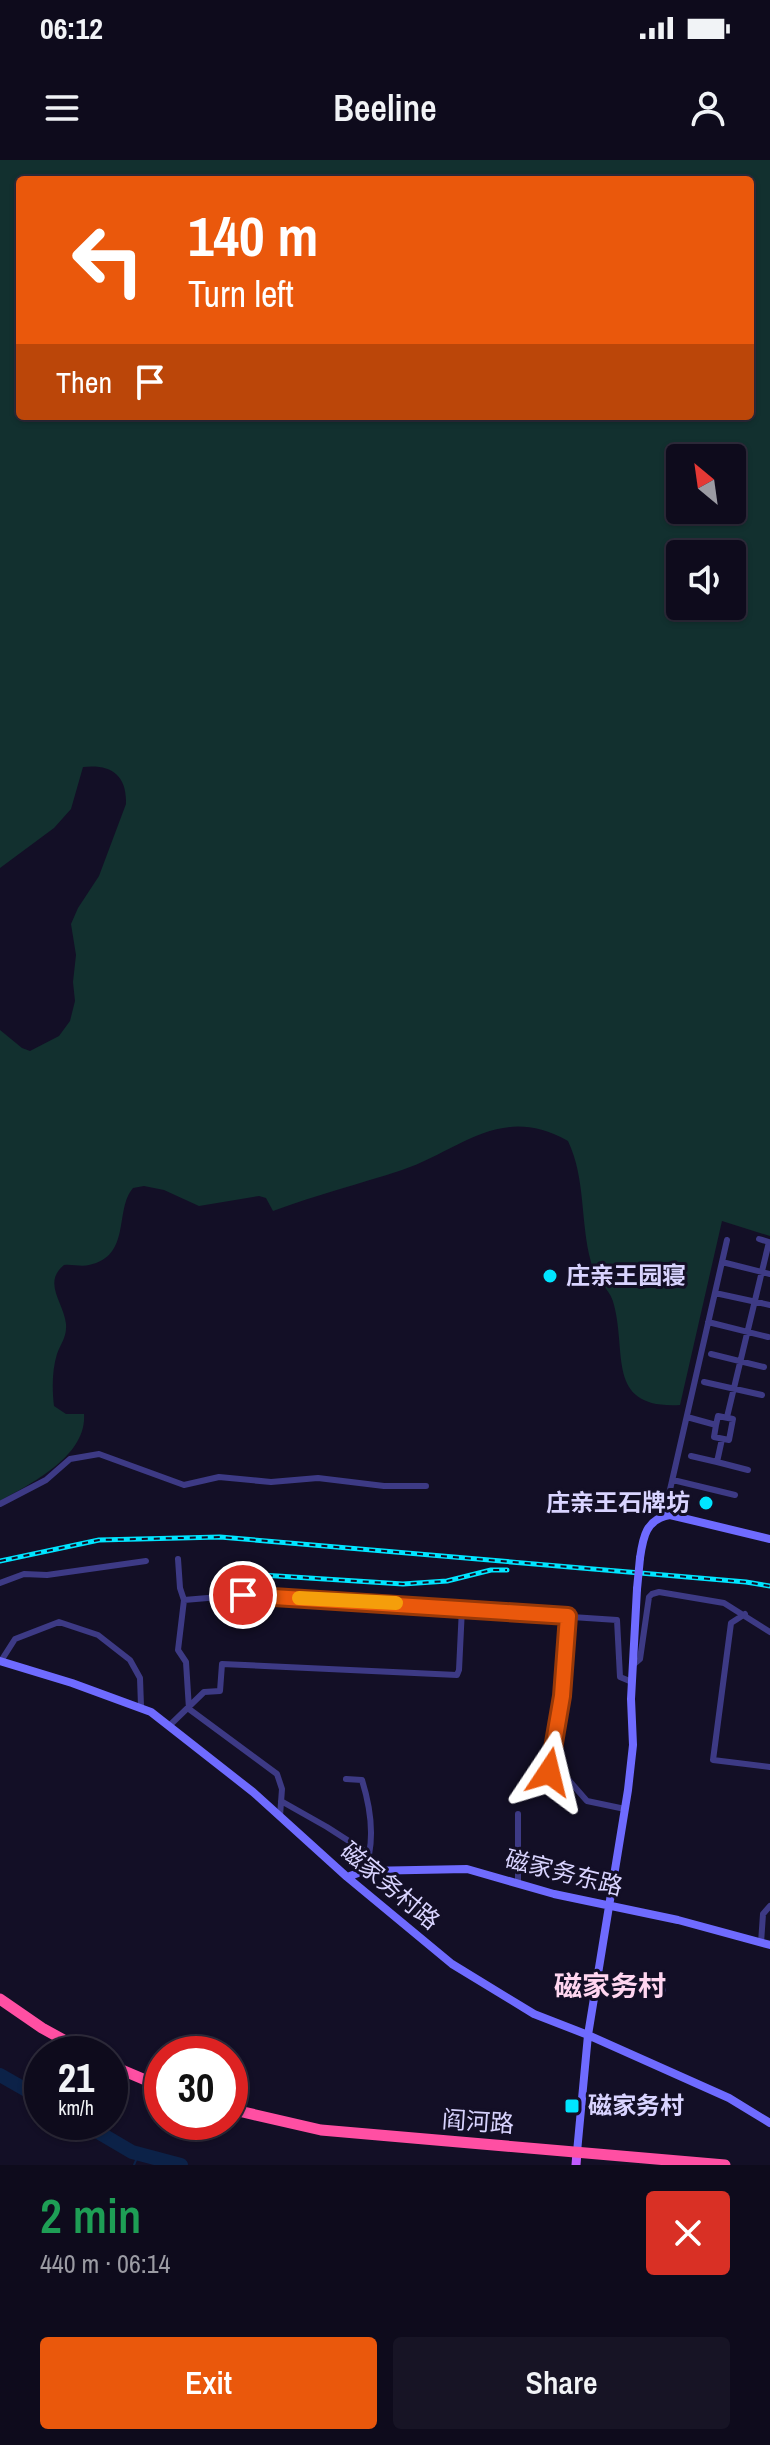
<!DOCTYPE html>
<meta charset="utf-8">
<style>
body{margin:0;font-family:"Archivo Narrow","Noto Sans SC",sans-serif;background:#171425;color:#f1f3f6;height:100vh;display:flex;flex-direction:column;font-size:30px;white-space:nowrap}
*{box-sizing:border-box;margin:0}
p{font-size:26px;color:#9b9ba3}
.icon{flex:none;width:44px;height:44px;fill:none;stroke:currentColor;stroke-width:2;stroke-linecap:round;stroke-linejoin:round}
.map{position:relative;height:2005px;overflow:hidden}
.panel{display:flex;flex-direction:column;background:#0e0b1c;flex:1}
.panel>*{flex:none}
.banner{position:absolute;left:16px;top:16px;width:738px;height:244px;border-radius:8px;box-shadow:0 2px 6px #0004,0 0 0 2px #2e2b3b;background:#ea580c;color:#fff;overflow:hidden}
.needle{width:52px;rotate:331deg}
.buttons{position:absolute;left:666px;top:284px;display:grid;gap:16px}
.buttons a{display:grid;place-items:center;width:80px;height:80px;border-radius:8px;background:#0e0b1c;box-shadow:0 2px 6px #0004,0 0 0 2px #2e2b3b;font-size:40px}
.speed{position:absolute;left:24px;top:1876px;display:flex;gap:16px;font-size:40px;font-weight:700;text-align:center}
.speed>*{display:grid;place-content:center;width:104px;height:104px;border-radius:50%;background:#0e0b1c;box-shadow:0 2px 6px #0004,0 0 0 2px #2e2b3b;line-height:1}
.speed small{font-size:20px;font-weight:400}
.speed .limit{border:12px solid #d22;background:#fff;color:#111}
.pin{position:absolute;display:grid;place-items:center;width:68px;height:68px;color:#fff;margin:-34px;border:4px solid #fff;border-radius:50%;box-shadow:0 2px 8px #0007}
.me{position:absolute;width:88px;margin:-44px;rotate:10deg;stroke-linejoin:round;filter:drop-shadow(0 0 6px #0008)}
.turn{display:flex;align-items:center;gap:28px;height:168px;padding:0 40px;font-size:36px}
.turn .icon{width:104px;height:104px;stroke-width:2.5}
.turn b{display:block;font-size:56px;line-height:68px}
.then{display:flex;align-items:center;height:76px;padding:0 40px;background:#0003;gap:16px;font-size:30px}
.round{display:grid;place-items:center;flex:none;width:84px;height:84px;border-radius:8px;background:#171425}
.overview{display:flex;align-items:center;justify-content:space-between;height:136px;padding:0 40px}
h1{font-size:48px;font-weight:600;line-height:60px;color:#1e9e55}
.action{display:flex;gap:16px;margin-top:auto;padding:16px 40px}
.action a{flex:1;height:92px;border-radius:8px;background:#ea580c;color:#fff;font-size:32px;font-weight:600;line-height:92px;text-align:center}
.action a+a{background:#171425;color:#f1f3f6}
.status{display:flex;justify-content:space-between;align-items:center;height:56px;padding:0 40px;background:#0e0b1c;direction:ltr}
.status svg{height:22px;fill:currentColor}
header{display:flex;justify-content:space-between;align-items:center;height:104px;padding:0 40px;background:#0e0b1c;font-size:36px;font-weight:600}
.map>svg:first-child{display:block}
.green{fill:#12302f;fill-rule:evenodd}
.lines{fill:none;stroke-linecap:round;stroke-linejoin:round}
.stream{stroke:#0c2248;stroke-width:2}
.river{stroke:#0c2248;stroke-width:14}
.street{stroke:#3d3a85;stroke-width:6}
.secondary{stroke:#6f6bff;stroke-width:8}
.primary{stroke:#c25bff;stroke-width:9}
.highway{stroke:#ff4fa3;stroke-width:11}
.rail-casing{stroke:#00e5ff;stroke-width:5}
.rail{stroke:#130f26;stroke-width:2;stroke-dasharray:6;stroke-linecap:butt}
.secondary-bridge{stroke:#6f6bff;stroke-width:8}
.route-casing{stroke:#983908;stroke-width:20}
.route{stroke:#ea580c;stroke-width:14}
.slow{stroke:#f59e0b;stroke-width:14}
.poi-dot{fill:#00e5ff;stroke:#130f26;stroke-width:3}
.labels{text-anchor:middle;stroke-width:6;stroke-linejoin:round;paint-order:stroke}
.poi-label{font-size:24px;font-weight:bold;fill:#d9d4ff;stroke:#130f26;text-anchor:start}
.street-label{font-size:24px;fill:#d9d4ff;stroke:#130f26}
.quarter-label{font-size:28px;font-weight:bold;fill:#ffd6f0;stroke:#130f26}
</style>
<div class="status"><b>06:12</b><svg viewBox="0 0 49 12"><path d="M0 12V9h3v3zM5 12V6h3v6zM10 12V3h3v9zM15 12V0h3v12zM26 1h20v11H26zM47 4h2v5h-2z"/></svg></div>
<header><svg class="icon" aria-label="menu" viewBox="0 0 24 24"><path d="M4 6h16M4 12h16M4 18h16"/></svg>Beeline<svg class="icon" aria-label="person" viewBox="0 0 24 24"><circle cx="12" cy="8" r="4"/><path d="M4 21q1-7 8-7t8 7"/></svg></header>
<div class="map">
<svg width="770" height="2005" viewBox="0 0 770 2005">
<rect width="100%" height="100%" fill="#130f26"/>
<path class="green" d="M0 0H770V1076L722 1061 680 1245C606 1249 627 1195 614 1145 611 1129 596 1122 591 1102 580 1062 586 1019 568 981 500 943 461 990 402 1010 359 1024 316 1035 273 1051L266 1038 259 1036 199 1046 164 1030 144 1026 133 1028C114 1050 132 1096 89 1105 81 1107 72 1104 64 1105 42 1123 64 1143 66 1164 67 1177 61 1183 57 1194 52 1210 52 1229 54 1246L66 1254H84C87 1296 32 1323 0 1341V870L22 888 30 891 59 876 70 861 75 841 73 822 76 795 71 764 78 748 99 716 126 644C127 614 110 604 83 607L71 649 54 668 0 708ZM20 20H750V256H20ZM680 298H732V350H680ZM680 394H732V446H680Z"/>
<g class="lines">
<path class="stream" d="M134 2005 139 1993"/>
<path class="river" d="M0 1915 42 1939
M81 1962 132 1992 181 2005"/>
<path class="street" d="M722 1102 770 1114
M715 1133 770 1145
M708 1162 768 1177
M711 1194 764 1207
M704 1222 762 1235
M687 1257 716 1265 718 1256 733 1259 729 1280 714 1277 716 1265
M727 1257 769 1082 759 1079
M691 1296 717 1302 722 1279
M717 1302 748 1310
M673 1320 735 1335
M0 1344 46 1320 70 1299 99 1294 184 1325 219 1317 271 1322 318 1318 384 1326H426
M664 1356 727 1080
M178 1399 180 1428 184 1440 178 1490 186 1502 189 1549 277 1614 282 1629 280 1656
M0 1423 24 1414 47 1415 146 1401
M184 1440 243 1435 617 1460 620 1517 632 1522
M745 1454 731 1463 713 1600 770 1607
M568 1456 562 1536 549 1612 566 1617 587 1641 625 1649
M1 1501 15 1479 59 1462 98 1475 130 1500 140 1518 141 1546
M633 1505 640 1499 649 1437 652 1434 659 1432 724 1443 770 1472
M169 1566 204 1532 220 1531 222 1504 457 1515 459 1510 462 1448
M346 1619 362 1620C371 1649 376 1682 364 1711
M281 1641 327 1667 369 1694
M518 1724V1654
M761 1783 763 1754 770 1746
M596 1821 663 1830"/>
<path class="secondary" d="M640 1398C643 1377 646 1359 670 1355L770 1379
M0 1501 72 1523 151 1552 253 1632 347 1717 452 1804 534 1854 588 1875 729 1938 770 1963
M347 1717 364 1711 467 1709 554 1734 678 1760 770 1785
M577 1992 588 1875 628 1630 633 1585 631 1539 637 1429"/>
<path class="primary" d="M576 2005 577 1992"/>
<path class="highway" d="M0 1839 42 1868 89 1894
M110 1905 162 1927
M230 1949 321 1970 725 2005"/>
<defs>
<path id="rail" d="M0 1401 99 1380 220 1377 746 1422 770 1426
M231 1413 403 1424 447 1421 491 1410H507"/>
</defs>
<use href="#rail" class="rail-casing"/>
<use href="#rail" class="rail"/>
<path class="secondary-bridge" d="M637 1429 640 1398"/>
</g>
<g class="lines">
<defs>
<path id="route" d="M243 1435 568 1456 562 1536 549 1612"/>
</defs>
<use href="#route" class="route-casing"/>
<use href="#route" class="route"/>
<path class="slow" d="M299 1438 396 1443"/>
</g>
<g class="poi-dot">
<circle cx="550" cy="1116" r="8"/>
<circle cx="706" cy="1343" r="8"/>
<rect x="564" y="1938" width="16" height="16" rx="4"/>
</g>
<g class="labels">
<g class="poi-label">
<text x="566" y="1124">庄亲王园寝</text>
<text x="690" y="1351" text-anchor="end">庄亲王石牌坊</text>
<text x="588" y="1954">磁家务村</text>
</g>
<g class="street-label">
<text transform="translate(564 1713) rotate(14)" y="8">磁家务东路</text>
<text transform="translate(390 1726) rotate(40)" y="8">磁家务村路</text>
<text transform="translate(478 1962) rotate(4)" y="8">阎河路</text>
</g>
<g class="quarter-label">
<text x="610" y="1836">磁家务村</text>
</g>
</g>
</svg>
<div class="buttons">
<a><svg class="needle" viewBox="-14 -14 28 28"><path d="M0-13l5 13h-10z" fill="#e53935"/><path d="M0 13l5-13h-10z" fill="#9b9ba3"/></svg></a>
<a><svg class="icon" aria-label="sound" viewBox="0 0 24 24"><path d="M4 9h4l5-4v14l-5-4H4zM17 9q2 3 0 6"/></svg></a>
</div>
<div class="speed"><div>21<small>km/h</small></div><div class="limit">30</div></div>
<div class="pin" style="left:243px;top:1435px;background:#d93025"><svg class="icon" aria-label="arrive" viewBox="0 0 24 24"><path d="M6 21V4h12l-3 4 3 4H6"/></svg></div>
<svg class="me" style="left:549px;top:1612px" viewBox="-20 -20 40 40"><path d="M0-17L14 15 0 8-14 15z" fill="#ea580c" stroke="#fff" stroke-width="4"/></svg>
<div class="banner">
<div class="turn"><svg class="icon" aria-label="left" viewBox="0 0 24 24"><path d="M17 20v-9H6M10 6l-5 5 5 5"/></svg><div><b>140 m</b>Turn left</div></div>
<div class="then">Then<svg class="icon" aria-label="arrive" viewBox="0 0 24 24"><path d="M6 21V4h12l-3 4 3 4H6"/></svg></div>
</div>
</div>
<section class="panel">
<div class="overview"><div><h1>2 min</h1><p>440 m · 06:14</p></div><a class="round" style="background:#d93025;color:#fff"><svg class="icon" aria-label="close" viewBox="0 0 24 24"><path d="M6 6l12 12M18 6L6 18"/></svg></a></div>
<div class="action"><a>Exit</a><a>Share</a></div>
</section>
